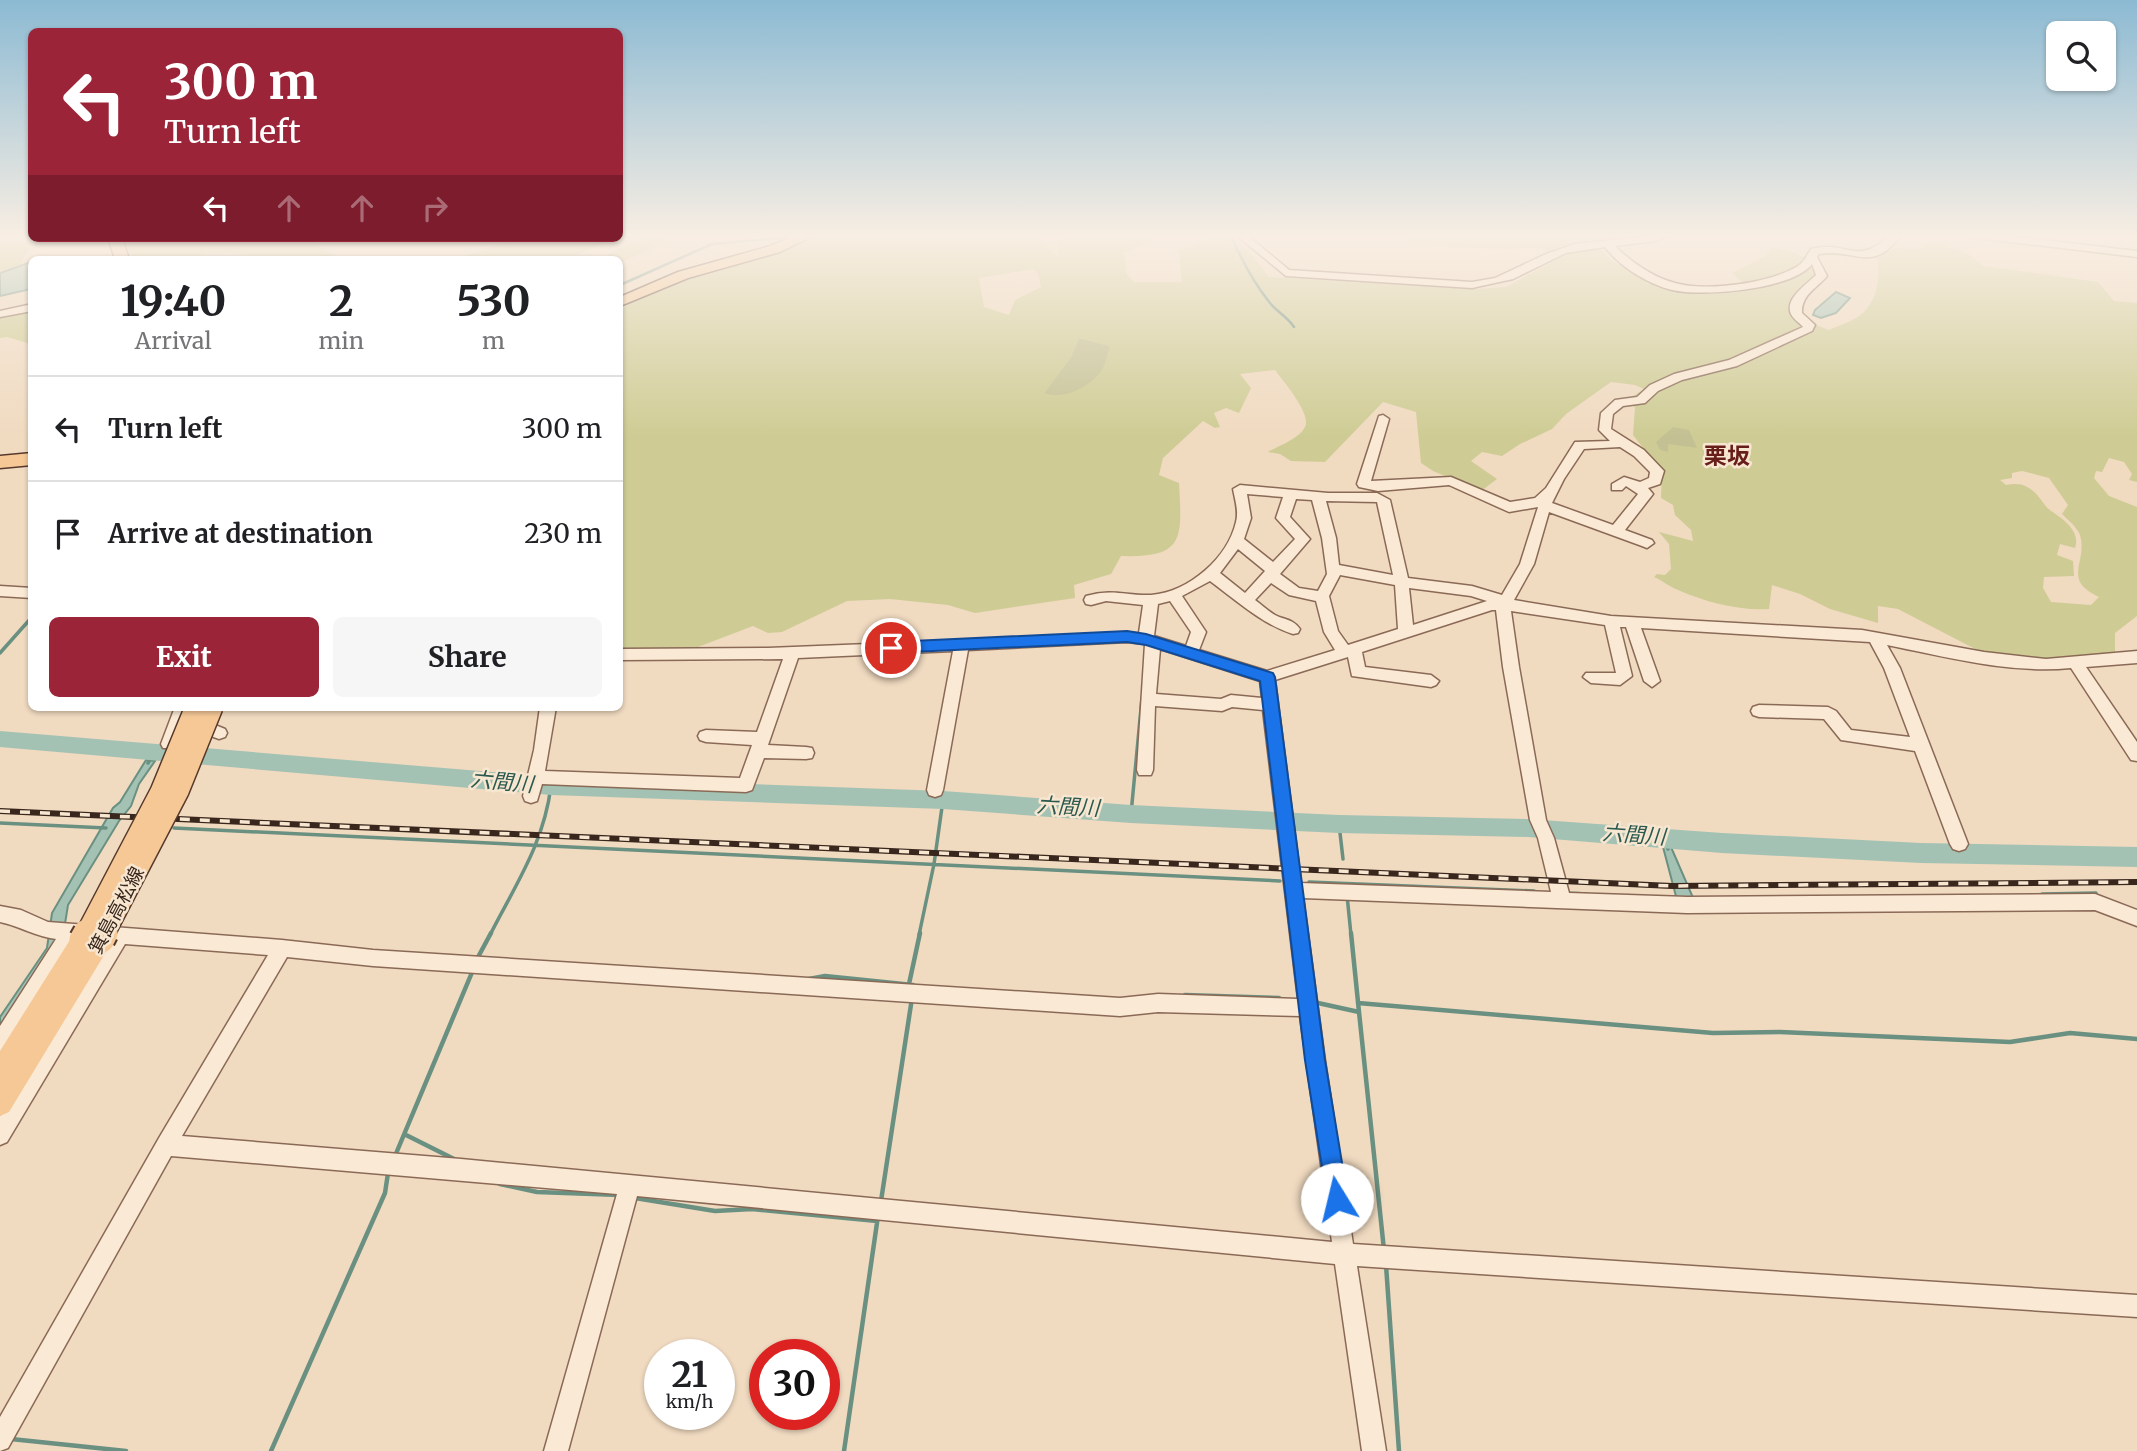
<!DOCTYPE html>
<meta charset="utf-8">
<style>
body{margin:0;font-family:Merriweather,"Noto Sans JP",serif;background:#f6f6f6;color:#202124;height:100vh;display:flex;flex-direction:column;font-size:26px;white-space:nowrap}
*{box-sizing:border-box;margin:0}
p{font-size:23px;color:#757577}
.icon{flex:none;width:38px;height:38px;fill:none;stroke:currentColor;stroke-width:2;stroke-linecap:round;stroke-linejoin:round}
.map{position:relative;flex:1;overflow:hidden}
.details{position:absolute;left:28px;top:256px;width:595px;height:455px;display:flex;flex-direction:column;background:#fff;border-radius:10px;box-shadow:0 2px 5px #0004}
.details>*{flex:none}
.banner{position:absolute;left:28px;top:28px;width:595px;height:214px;border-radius:10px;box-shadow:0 2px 5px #0004;background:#9c2438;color:#fff;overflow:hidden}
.buttons{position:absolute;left:2046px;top:21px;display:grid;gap:14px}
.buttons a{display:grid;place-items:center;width:70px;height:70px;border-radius:10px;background:#fff;box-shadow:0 2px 5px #0004;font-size:35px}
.speed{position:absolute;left:644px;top:1339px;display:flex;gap:14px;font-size:35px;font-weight:700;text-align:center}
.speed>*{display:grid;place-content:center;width:91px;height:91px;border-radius:50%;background:#fff;box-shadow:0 2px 5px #0004;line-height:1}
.speed small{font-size:18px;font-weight:400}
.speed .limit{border:10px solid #d22;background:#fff;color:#111}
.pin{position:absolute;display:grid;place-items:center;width:60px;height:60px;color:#fff;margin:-30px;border:4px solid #fff;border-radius:50%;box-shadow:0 2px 7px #0007}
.me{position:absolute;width:77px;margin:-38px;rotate:351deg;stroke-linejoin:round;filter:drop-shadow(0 0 5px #0008)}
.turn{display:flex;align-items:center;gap:24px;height:147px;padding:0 21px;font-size:32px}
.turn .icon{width:91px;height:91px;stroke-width:2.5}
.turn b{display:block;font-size:49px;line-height:60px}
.lanes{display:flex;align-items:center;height:66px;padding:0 21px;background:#0003;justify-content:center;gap:35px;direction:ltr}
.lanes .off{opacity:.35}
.eta{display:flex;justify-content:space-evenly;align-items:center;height:119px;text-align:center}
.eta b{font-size:42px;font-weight:700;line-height:49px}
.button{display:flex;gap:14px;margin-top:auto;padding:14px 21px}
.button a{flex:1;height:80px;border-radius:10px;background:#9c2438;color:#fff;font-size:28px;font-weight:700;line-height:80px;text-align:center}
.button a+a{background:#f6f6f6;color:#202124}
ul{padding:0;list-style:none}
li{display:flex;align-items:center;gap:21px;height:105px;padding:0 21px;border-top:2px solid #e0e0e0}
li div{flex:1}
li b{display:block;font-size:26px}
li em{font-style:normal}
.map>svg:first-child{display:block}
.green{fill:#cecc94;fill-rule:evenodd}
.cemetery{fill:#c3c193}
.water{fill:#a3c2b4;stroke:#6a9081;stroke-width:2}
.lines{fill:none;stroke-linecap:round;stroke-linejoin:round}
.stream-far2{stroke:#6a9081;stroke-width:2.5}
.stream-far1{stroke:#6a9081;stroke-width:3.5}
.stream{stroke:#6a9081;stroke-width:4.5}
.river{fill:#a3c2b4;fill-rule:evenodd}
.minor-casing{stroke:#8a6a57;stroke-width:3}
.major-casing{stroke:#57392c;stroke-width:3}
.minor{fill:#fae9d4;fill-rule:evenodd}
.major{fill:#f5c896;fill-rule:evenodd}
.rail-casing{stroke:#39261c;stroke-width:6}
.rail{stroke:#f7e6d0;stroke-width:3.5;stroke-dasharray:10;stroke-linecap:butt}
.major-bridge-far1-casing{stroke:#57392c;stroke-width:24;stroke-linecap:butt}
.major-bridge-casing{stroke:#57392c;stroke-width:31;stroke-linecap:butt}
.major-bridge-far1{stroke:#f5c896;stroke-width:21}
.major-bridge{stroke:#f5c896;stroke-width:27}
.route{fill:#1a73e8;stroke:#114b97;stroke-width:2}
.labels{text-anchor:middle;stroke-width:5;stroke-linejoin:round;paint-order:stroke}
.street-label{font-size:19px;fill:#39261c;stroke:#f7e6d0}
.water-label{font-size:21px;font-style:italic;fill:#2b594f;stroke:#f7e6d0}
.quarter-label{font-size:23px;font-weight:bold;fill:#671e1a;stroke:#f7e6d0}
</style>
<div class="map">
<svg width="2137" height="1451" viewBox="0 0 2137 1451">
<rect width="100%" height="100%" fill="#f0dac0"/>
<path class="green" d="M620 234H669L659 245 620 263V259H607L606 256 635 240 632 236 620 237Z
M795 234H1029L1041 240 1057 256 1060 234H1162L1149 243 1124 252 1126 273 1134 282H1182L1179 249 1195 246 1207 234C1241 234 1249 252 1269 277L1475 289 1506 287 1571 252 1600 248 1613 262 1689 292 1745 284 1732 273 1764 257 1773 248C1790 249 1810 257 1818 273L1805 284 1792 308 1795 317 1829 330C1840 325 1856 320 1864 312 1877 300 1881 274 1877 258L1896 247 1918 250 1924 244 1937 243 1968 254 1984 266 2098 282 2114 301 2137 303V482L2129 480 2132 474 2124 462 2109 458 2102 472 2096 471 2094 478 2109 496 2137 507V616L2115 633V656L2053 659 1981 652 1898 609 1878 606V623L1830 609 1800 594 1772 585 1769 609C1740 611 1705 602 1678 590 1670 587 1663 581 1654 577L1657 574 1665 575 1671 569 1669 544 1659 532 1693 541 1691 530 1675 515 1673 505 1661 498 1662 472 1633 435 1635 408 1629 399 1644 389 1635 385 1611 382 1566 414 1552 429 1520 444 1502 456 1482 452 1471 461 1497 479 1481 491 1433 471 1421 463 1416 412 1383 402 1325 462 1291 461 1280 454 1268 452C1278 446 1299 439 1305 427 1312 414 1283 381 1275 370L1240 374 1251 388 1239 413 1226 408 1214 413 1220 427 1215 428 1203 421 1163 458 1159 475 1179 483C1182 539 1185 558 1121 556L1111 574 1074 585 1075 598 975 613 948 605 890 599 847 601 782 632 768 633 753 626 698 647 620 650V311C653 279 730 264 776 251L784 240ZM1034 269 1039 276 1041 287 1015 300 1009 315 984 307 979 278ZM1079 338 1110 346 1102 369 1044 393 1071 357ZM2022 471 2049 478 2068 505 2062 514C2068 520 2077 527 2080 535 2088 563 2061 579 2099 597L2091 605 2051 602 2043 588 2044 577 2074 576 2073 561 2057 555 2060 544 2075 548C2081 531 2063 519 2051 511 2042 504 2038 492 2027 487 2020 483 2013 484 2006 485L2000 480 2012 478V473Z
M1379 234H1657L1649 237 1574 243 1547 251 1543 248C1488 251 1433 248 1379 234Z
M0 237 7 243H32L20 265 0 271Z
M126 238H304L340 259H267L232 253 206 254 186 259H136L128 250Z
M509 238H617L566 259H408C423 255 436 259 452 258 472 256 492 248 509 238Z
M31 310V344L7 337 0 338V317Z"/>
<path class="cemetery" d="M1079 338 1110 346C1108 353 1106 361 1103 368 1093 386 1063 401 1044 393L1071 357Z
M1673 427 1689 430 1697 448 1668 444V452L1660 450 1656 442Z"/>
<path class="water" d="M31 262V289L0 296V273Z
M1836 292 1850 298 1836 313 1821 318 1813 315 1815 310Z
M146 760 155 761 139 784 131 806 119 821 68 905 63 936 0 1036V1017L47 948 52 913 113 808 120 802Z
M1663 847H1671L1694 900H1677Z"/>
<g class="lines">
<path class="stream-far2" d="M1230 234C1241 259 1253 282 1270 303 1277 312 1288 317 1294 327
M620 285 712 244 782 238 791 234"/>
<path class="stream-far1" d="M0 653 32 617
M148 763 155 752
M1131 814 1142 698
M0 823 106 828
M1339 824 1343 859
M174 828 1280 881
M1665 838 1668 849
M1309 882 1534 891
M1566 893 1587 894
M2042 894 2096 893
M1347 895 1351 935
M490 935C516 884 544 843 551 786
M919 935 934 864 943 800"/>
<path class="stream" d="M477 959 491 933
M809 979 825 976 913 985
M909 984 920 933
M1185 995 1279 998
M1318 1003 1359 1012 1351 933
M1358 1003 1713 1033 1780 1032 2010 1042 2070 1033 2137 1039
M1359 1012 1384 1250
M406 1135 454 1159
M395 1156 473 970
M500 1184 537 1192 620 1195
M635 1198 715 1211 752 1209 877 1221
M881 1201 912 998
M1386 1265 1399 1451
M11 1439 126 1451
M271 1451 385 1193 388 1173
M844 1451 878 1216"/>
<path class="river" d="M0 731 551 777 943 791 1131 805 1339 815 1528 819 1722 833 1921 843 2137 847V867L1921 863 1722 853 1528 837 1339 833 1131 823 943 809 551 795 0 747Z"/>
<defs>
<path id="minor" d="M1235 234H1246L1289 270 1472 282 1495 278 1546 254 1575 244 1673 234 1655 241 1615 246C1631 262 1654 278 1675 283 1706 292 1771 283 1798 266 1804 262 1807 255 1811 249 1852 240 1855 268 1891 234H1902C1872 275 1856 248 1819 254L1817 257 1827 276C1817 288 1801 295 1802 313L1815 325 1812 331 1737 366 1682 380 1658 391 1645 403 1623 406 1613 414 1611 429 1644 450 1664 471 1660 484 1648 488 1653 494 1625 530 1652 540 1654 543 1647 548 1642 546 1549 512 1534 564 1514 600 1611 616 1862 630 1984 652 2046 659 2137 651V663L2086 667 2137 742V761L2131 760 2071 668C2010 674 1947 657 1887 645L1900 668 1968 844 1965 849 1959 851 1953 849 1950 844 1915 751 1841 740 1824 719 1759 717 1753 715 1751 711 1753 707 1759 705 1828 707 1836 711 1851 730 1910 737 1884 668 1870 642 1641 628 1660 681 1652 687 1644 681 1626 627H1620L1632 676 1620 685 1591 683 1583 677 1586 673H1616L1605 625 1511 611 1519 667 1546 820 1554 838 1569 893 1687 897 2095 894 2137 910V926L2095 910 1687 913 1303 898 1325 1061 1353 1244 2137 1295V1317L1357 1266 1386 1451H1362L1335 1264 637 1196 568 1451H544L617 1194 171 1156 8 1448 0 1451V1417L159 1138 268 955 125 944 7 1142 0 1145V1116L106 943 75 940 7 1049 0 1052V1026L56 939C37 937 19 926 0 922V906L21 910 48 922 282 940 373 950 1120 998 1158 994 1298 999 1263 710 1232 707 1222 711 1155 706 1153 770 1151 775H1139L1137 770 1145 644 1127 642 968 650 943 790 941 795 935 797 929 795 927 790 953 651 798 658 768 745 806 747 812 748 814 753 812 758 806 759 764 758 752 790 746 792 542 784 537 801 531 803 525 801 523 796 534 750 540 707H556L545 771 740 778 752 745 706 742 700 740 698 736 700 732 706 730 757 732 783 659 620 660V649L768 648 1139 633 1143 605 1106 601 1091 605 1086 604 1084 600 1086 596C1113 588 1126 596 1151 595 1190 592 1228 557 1236 522 1239 511 1235 500 1233 489L1240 485 1328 493H1377L1390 500 1408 578 1472 586 1502 595 1520 564 1538 507 1509 512 1449 485 1378 491 1359 487 1357 484 1379 416 1383 415 1389 419 1371 481 1451 477 1510 502 1535 498 1546 488 1575 442 1610 441 1599 430 1601 413 1615 400 1637 397 1650 385 1674 374 1729 360 1803 327C1800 323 1793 319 1791 314 1784 299 1807 284 1816 275L1812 264C1792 290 1702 297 1672 290 1648 284 1620 267 1605 247L1566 253 1513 279 1472 288 1286 276ZM1620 447 1634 456 1650 472 1649 478 1640 482 1624 477 1612 484V490H1622L1626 486 1638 494 1613 525 1552 503 1564 479 1584 449ZM1247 494 1283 497 1276 518 1295 539 1273 562 1244 539 1251 518ZM1296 499 1312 500 1322 538 1327 574 1318 591 1299 588 1280 574 1310 539 1290 517ZM1326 501 1377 502 1393 575 1339 565 1336 538ZM1238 549 1265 571 1245 593 1220 573ZM1340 575 1395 585 1398 629 1348 645 1338 631 1329 596ZM1210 581C1237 601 1262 624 1293 634L1298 633 1300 629C1293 619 1285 620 1275 615 1268 611 1262 605 1255 600L1271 583 1289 595 1316 601 1324 632 1335 650 1267 671 1199 650 1206 632 1182 596ZM1409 588 1471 596 1487 601 1413 625ZM1170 601 1191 632 1186 646 1154 636 1158 604ZM1492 610H1496L1503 667 1530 820 1538 838 1551 892 1301 883 1275 680 1348 657 1352 676 1431 687 1436 685 1439 681 1431 675 1365 667 1362 652ZM1160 649 1260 681 1262 698 1231 695 1221 699 1156 694ZM287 957 373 966 1120 1016 1158 1012 1300 1016 1332 1242 461 1159 182 1136Z
M1964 234H1992L2137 251V257L1969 237Z
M32 304V311L0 317V311Z
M0 586 32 588V598L0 596Z
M175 707H191L188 714 225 729 227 733 225 737 219 739 184 726 175 748H163L161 744Z"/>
<path id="major" d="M799 234H817L780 252 688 278 620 306V297L678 272 770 246Z
M108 238H122L129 259H115Z
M32 453V465L0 468V456Z
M101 928 109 931 113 939 109 947 9 1112 0 1116V1051L75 932 83 929 92 933Z"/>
</defs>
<use href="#minor" class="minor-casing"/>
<use href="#major" class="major-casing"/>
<use href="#minor" class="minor"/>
<use href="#major" class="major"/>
<defs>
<path id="rail" d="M0 811 1672 886 2137 882"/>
</defs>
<use href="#rail" class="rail-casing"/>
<use href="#rail" class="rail"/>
<defs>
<path id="major-bridge-far1" d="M86 935 161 792 196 707
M103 935 178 791 212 707"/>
<path id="major-bridge" d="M101 939 104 933
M83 940 87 933"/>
</defs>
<use href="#major-bridge-far1" class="major-bridge-far1-casing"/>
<use href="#major-bridge" class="major-bridge-casing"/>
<use href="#major-bridge-far1" class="major-bridge-far1"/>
<use href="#major-bridge" class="major-bridge"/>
</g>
<linearGradient id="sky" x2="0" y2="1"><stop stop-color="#8cbad3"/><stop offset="0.54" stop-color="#f8eee3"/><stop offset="1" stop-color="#f8eee3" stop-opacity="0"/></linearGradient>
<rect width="2137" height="437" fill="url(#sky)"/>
<path class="route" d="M1127 631 1146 634 1273 673 1275 677 1325 1060 1348 1199 1345 1206 1337 1209 1330 1206 1327 1199 1305 1060 1260 681 1146 645 1127 642 891 653 884 648 891 642Z"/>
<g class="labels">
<g class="street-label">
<text transform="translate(116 910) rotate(-62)" y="7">箕島高松線</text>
</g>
<g class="water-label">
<text transform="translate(502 782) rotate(5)" y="7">六間川</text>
<text transform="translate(1068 807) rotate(3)" y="7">六間川</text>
<text transform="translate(1634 835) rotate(4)" y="7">六間川</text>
</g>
<g class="quarter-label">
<text x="1727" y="464">栗坂</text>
</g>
</g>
</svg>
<div class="buttons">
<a><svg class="icon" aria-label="search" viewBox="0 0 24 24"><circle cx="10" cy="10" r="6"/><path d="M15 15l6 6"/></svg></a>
</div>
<div class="speed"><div>21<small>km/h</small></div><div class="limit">30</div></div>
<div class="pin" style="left:891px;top:648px;background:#d93025"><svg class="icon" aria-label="arrive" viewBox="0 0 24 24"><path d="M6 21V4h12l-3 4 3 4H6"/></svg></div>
<svg class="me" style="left:1337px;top:1199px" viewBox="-20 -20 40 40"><circle r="19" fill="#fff"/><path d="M0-13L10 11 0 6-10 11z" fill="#1a73e8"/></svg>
<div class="banner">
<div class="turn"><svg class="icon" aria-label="left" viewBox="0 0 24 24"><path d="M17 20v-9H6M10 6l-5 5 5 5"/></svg><div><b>300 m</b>Turn left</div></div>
<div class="lanes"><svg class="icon" aria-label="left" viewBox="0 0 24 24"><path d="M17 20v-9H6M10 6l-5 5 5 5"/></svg><svg class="icon off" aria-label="ahead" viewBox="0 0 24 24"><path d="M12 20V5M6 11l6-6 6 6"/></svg><svg class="icon off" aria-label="ahead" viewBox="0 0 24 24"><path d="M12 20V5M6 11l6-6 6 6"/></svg><svg class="icon off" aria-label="right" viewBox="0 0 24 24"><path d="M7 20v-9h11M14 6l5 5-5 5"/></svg></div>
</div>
<section class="details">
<div class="eta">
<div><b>19:40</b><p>Arrival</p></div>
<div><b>2</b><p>min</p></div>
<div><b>530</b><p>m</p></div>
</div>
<ul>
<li><svg class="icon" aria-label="left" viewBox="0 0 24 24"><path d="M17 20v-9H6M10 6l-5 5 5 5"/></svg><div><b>Turn left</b></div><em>300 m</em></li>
<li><svg class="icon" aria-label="arrive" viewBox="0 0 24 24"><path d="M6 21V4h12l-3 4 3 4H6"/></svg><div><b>Arrive at destination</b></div><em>230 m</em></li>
</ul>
<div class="button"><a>Exit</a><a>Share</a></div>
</section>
</div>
